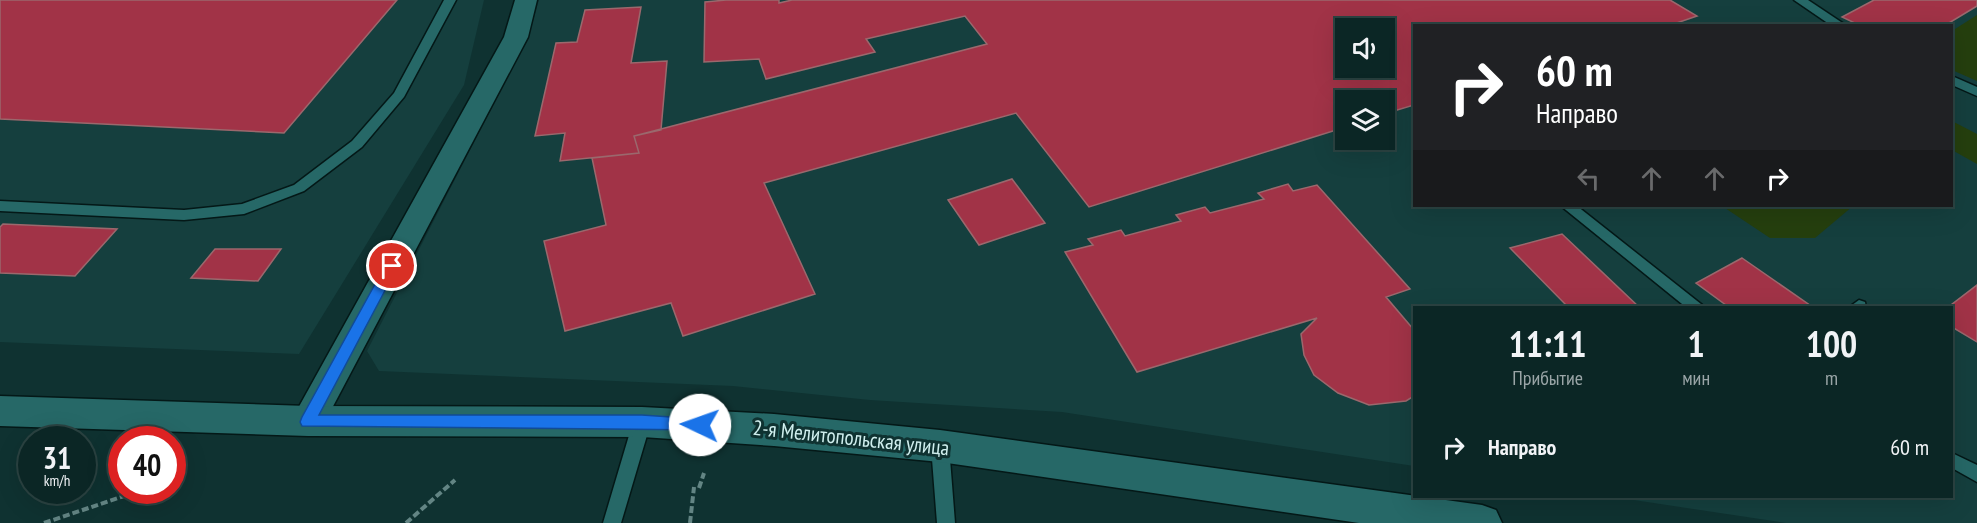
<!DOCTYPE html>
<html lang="ru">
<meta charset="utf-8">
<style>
body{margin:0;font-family:"PT Sans Narrow",sans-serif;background:#142e2d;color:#f1f3f6;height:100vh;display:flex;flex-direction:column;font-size:22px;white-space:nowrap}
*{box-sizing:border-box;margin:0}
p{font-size:20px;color:#9aa5a7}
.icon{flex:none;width:33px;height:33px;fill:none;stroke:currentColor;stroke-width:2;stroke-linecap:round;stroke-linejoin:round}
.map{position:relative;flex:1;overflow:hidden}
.details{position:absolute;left:1413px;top:306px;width:540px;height:192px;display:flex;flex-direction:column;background:#0b2625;border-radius:0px;box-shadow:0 6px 24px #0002,0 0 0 2px #2b4342}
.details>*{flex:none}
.top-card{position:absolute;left:1413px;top:24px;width:540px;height:183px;border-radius:0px;box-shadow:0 6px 24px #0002,0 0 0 2px #2b4342;background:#202124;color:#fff;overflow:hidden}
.fabs{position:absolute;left:1335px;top:18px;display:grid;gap:12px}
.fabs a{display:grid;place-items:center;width:60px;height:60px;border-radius:0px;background:#0b2625;box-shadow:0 6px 24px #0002,0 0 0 2px #2b4342;font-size:30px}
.speed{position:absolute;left:18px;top:426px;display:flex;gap:12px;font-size:30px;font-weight:700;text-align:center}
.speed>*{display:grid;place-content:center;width:78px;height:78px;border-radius:50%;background:#0b2625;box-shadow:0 6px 24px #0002,0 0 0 2px #2b4342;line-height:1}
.speed small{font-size:15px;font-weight:400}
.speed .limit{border:9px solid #d22;background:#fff;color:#111}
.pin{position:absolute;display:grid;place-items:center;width:51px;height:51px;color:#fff;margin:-26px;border:3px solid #fff;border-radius:50%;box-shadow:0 2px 6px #0007}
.me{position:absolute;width:66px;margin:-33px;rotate:273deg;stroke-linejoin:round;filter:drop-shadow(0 0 4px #0008)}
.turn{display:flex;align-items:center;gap:21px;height:126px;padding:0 24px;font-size:27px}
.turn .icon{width:78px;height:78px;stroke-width:2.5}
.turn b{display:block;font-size:42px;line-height:51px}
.lanes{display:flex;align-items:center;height:57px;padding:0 24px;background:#0003;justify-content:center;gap:30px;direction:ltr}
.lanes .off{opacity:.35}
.eta{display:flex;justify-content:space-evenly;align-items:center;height:102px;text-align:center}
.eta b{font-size:36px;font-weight:700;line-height:42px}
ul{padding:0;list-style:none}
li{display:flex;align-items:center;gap:18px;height:78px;padding:0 24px}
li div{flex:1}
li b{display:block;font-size:22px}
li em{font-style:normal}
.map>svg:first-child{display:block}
.built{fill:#153f3e;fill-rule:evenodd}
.green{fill:#253f0e}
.building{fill:#a13347;stroke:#9b686d;stroke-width:1.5;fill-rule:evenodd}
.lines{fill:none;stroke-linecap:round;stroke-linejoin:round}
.lane-casing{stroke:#041817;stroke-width:3}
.street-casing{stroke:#041817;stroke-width:3}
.secondary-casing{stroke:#041817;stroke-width:3}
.path{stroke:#638584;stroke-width:4;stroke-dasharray:7 3;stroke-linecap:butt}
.lane{fill:#266867;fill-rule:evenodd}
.street{fill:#266867;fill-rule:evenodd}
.secondary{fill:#266867;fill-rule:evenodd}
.route{fill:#1a73e8;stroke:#114b97;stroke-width:1.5}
.labels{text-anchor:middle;stroke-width:6;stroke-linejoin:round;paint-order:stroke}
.street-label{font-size:21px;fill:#d0efee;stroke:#0f3231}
</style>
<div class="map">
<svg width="1977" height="523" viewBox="0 0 1977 523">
<rect width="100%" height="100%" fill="#0f3231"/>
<path class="built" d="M0 0H484L464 85 299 354 0 342Z
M539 0H1977V523H1786L1614 497 1952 496V308H1414V466L1062 412 870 400 733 386 379 371 367 351 529 35ZM1414 26H1952V206H1414ZM1346 28H1384V68H1346ZM1346 100H1384V140H1346Z"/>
<path class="green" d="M1977 15V81L1952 70V31Z
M1952 121 1977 134V164L1952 150Z
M1722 206H1853L1815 238H1770Z"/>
<path class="building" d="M0 0H397L284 133 0 119Z
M726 0H779V3L792 0H1670L1697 16 1668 26H1414V105L1384 114V100H1346V127L1089 207 1016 113 764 183 815 294 683 336 671 303 565 331 544 241 606 225 592 158 639 153 634 136 987 44 965 16 866 39 875 52 766 79 759 59 704 62 705 2ZM1346 28H1384V68H1346Z
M1874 0H1977V6L1944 26H1861L1842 17Z
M641 7 631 63 667 61 661 130 634 136 639 153 560 161 565 133 535 136 556 43 577 42 585 10Z
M1012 179 1045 223 979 245 948 200Z
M1288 184 1293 191 1317 185 1410 289 1386 297 1414 330V396L1406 401 1369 405 1338 393 1314 375 1304 355 1301 334 1317 318 1137 372 1065 252 1093 245 1088 239 1121 230 1125 236 1181 221 1176 215 1205 207 1210 213 1264 199 1258 193Z
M3 224 117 229 75 276 0 273V227Z
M1562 234 1640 308H1569L1510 248Z
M215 249H281L258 281 191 278Z
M1742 258 1814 308H1730L1696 283Z
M1977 285V342L1952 327V308H1947Z"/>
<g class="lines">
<defs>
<path id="lane" d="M444 0H456L404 97 362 147 304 191 244 214 184 220 0 211V201L184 210 242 204 294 185 352 141 394 93Z
M1794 0H1808L1847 26H1832Z
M1952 76 1977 87V96L1952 85Z
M1561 206H1577L1706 308H1687Z
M1859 300 1865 302 1866 308H1848Z
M642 415 648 417 651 422 621 523H603L633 422 636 417Z
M940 439 946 441 949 446 955 523H937L931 446 934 441Z
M1952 453 1977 465V482L1952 468Z"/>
<path id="street" d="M515 0H537L528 37 320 431 308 435 296 431 291 421 504 37Z"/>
<path id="secondary" d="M0 396 308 406 642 407 774 414 940 430 1482 505 1496 510 1502 523H1359L940 462 774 446 642 437 308 436 0 426Z"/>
</defs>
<use href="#lane" class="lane-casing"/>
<use href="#street" class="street-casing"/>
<use href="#secondary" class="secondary-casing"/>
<path class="path" d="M699 488 704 473
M44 523 142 490
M406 523 455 480
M690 523 694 487"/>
<use href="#lane" class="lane"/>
<use href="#street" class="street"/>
<use href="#secondary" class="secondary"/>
</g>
<path class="route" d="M392 261 398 266 319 415H642L700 419 706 421 708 425 706 430 302 426 300 422 302 417 385 266Z"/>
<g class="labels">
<g class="street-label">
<text transform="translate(851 438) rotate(6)" y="7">2-я Мелитопольская улица</text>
</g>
</g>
</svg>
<div class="fabs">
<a><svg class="icon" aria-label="sound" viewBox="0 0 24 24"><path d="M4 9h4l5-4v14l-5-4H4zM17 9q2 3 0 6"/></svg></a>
<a><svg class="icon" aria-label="layers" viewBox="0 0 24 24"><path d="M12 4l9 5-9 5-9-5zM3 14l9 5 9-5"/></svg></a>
</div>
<div class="speed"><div>31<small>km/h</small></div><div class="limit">40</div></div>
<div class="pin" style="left:392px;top:266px;background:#d93025"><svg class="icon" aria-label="arrive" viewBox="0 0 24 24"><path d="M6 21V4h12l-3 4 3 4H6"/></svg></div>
<svg class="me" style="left:700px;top:425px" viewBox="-20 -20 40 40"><circle r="19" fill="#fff"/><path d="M0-13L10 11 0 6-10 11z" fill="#1a73e8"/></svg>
<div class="top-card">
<div class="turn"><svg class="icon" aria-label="right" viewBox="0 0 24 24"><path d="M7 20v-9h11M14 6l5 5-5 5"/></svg><div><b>60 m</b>Направо</div></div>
<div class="lanes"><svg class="icon off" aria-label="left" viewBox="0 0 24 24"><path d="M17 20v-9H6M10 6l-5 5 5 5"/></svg><svg class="icon off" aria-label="ahead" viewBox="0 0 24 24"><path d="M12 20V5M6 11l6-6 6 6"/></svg><svg class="icon off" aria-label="ahead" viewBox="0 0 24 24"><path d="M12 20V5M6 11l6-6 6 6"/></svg><svg class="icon" aria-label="right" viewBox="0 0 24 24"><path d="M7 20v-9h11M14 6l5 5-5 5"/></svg></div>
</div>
<section class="details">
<div class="eta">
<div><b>11:11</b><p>Прибытие</p></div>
<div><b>1</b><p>мин</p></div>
<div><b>100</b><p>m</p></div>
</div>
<ul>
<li><svg class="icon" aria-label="right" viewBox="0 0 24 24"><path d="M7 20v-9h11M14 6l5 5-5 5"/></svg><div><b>Направо</b></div><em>60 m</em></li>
</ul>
</section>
</div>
